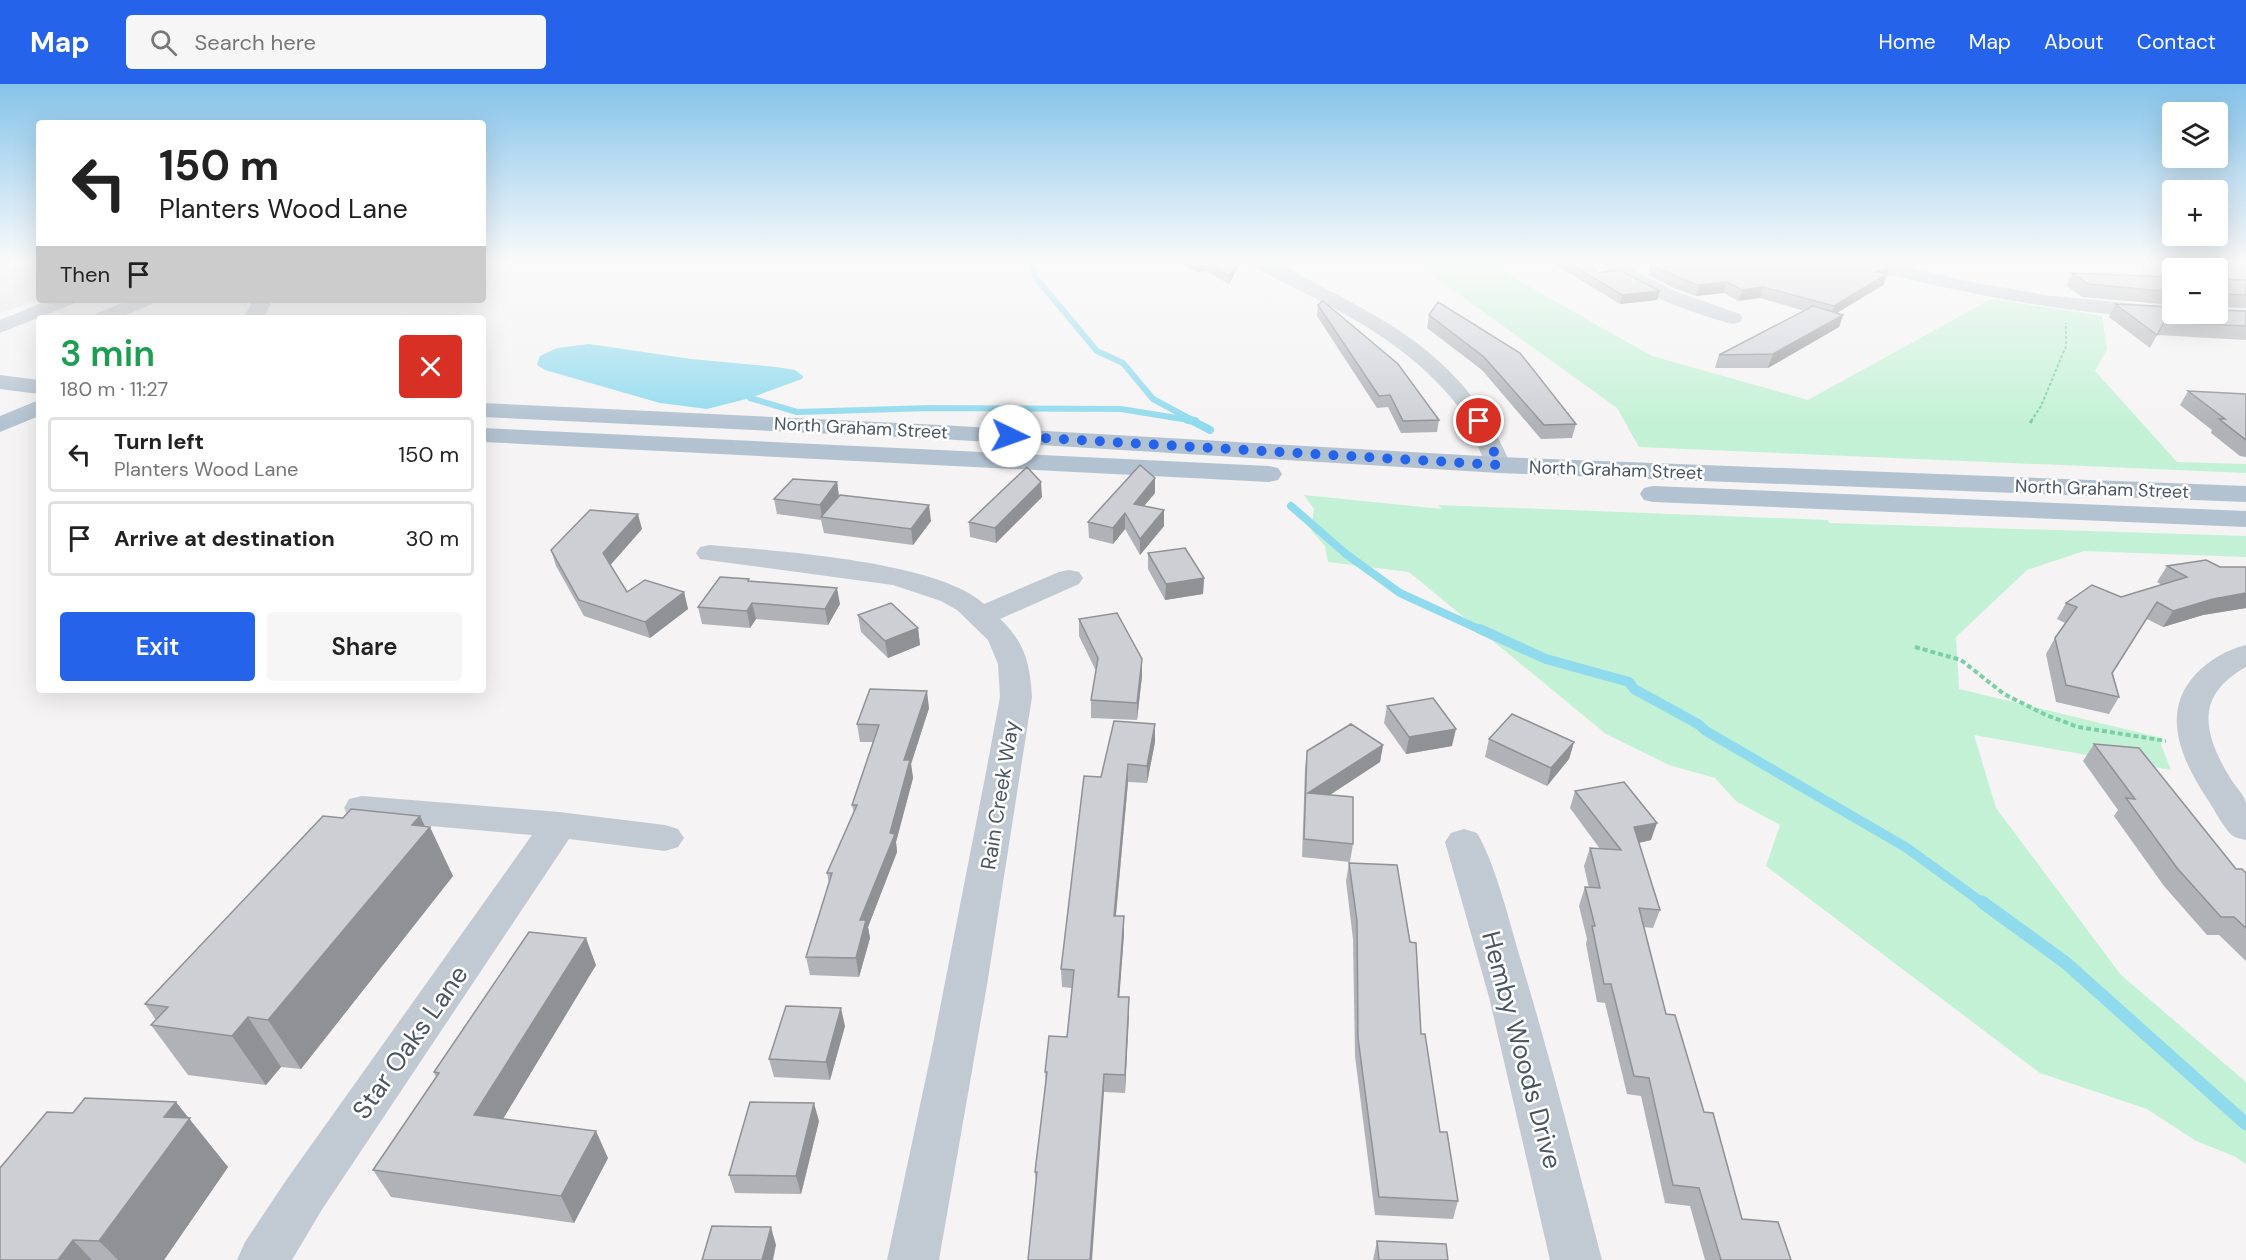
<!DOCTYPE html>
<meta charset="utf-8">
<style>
body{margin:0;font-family:"DM Sans",sans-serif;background:#f6f6f6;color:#222;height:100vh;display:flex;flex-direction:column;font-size:22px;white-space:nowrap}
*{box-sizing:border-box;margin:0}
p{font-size:20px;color:#767676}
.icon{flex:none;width:33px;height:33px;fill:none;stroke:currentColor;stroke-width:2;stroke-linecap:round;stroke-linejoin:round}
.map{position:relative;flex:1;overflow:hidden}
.details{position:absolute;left:36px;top:231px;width:450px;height:378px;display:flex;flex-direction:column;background:#fff;border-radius:6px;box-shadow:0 6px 24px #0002}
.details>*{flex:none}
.top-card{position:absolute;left:36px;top:36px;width:450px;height:183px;border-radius:6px;box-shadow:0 6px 24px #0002;background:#fff;color:#222;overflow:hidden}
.controls{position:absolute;left:2162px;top:18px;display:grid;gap:12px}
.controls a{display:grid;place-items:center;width:66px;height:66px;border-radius:6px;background:#fff;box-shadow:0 6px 24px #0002;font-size:30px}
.pin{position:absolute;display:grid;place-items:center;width:51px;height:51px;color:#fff;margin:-26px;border:3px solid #fff;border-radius:50%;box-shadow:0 2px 6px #0007}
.me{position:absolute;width:66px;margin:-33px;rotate:93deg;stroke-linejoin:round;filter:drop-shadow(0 0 4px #0008)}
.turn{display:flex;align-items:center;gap:21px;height:126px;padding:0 24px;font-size:27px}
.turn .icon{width:78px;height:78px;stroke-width:2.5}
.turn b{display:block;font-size:42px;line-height:51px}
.then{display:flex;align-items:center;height:57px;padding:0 24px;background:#0003;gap:12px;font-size:22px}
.round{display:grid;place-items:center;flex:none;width:63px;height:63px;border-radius:6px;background:#f6f6f6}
.headline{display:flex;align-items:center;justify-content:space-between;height:102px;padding:0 24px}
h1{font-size:36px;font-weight:600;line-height:45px;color:#1e9e55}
.primary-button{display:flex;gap:12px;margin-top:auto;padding:12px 24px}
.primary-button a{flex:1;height:69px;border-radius:6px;background:#2563eb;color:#fff;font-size:24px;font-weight:600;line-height:69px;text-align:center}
.primary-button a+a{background:#f6f6f6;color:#222}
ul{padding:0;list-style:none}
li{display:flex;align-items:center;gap:18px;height:75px;margin:0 12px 9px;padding:0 12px;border:3px solid #e0e0e0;border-radius:6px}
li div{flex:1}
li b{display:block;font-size:22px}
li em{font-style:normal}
header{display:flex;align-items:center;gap:36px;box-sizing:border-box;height:84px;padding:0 30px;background:#2563eb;color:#fff}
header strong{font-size:28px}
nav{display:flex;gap:33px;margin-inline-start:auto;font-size:21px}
.search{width:420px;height:54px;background:#f6f6f6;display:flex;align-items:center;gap:15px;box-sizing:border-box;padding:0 21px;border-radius:6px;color:#767676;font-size:22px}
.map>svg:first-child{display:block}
.education{fill:#e6e4e5}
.green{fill:#c3f1d5}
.water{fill:#90daee}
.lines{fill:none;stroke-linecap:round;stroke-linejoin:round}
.stream-far3{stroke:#90daee;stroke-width:6}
.stream-far2{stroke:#90daee;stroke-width:8}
.stream-far1{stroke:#90daee;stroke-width:10}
.stream{stroke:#90daee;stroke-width:13}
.path-far2{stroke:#7ad0a6;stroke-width:2;stroke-dasharray:3 2;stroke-linecap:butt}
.path-far1{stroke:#7ad0a6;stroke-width:3;stroke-dasharray:4 2;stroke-linecap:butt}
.path{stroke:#7ad0a6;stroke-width:4;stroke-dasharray:5 3;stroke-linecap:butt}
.minor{fill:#c1cad2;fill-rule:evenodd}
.major{fill:#b3c2d1;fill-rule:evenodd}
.wall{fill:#b0b2b7}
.shaded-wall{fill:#909195}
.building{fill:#cdcfd5;stroke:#909195;stroke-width:1.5}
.route{stroke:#2563eb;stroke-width:10;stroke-dasharray:0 18}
.labels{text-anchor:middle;stroke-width:5;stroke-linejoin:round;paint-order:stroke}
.far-street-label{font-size:18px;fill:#4a5661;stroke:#fff}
.street-label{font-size:21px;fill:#4a5661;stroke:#fff}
.near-street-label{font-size:26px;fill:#4a5661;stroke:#fff}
</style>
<header>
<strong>Map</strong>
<div class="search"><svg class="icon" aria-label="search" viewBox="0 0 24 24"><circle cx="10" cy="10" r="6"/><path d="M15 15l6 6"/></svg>Search here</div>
<nav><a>Home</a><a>Map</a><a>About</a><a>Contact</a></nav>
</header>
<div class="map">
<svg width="2246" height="1176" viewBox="0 0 2246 1176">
<rect width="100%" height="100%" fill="#f5f3f3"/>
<path class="education" d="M0 176H39V216L0 229Z"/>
<path class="green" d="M1409 176H1491L1514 194 1652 272 1808 316 1991 215 2102 232 2107 265 2095 287 2177 378 2246 380V389L1639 363 1617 324 1417 180Z
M1304 411 1442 425 1438 421 1828 436 1829 439 2246 452V473L2084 467 2027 486 1956 553 1959 605 2158 653 2171 686 1974 651 1996 724 2121 891 2246 998V1080L2234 1072 2196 1057 2147 1025 2040 989 1766 782 1780 741 1736 717 1715 694 1669 681 1606 650 1409 488 1328 478 1325 462 1311 446 1314 425Z"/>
<path class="water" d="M589 260 691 275 776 283 795 286 803 292 802 295 750 314 707 325 660 319 545 286 537 281 540 272 557 264Z"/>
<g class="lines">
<path class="stream-far3" d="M1029 176 1036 194 1097 267 1123 279 1153 315 1194 337
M750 314 797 328 930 324 1121 325 1195 337"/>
<path class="stream-far2" d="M1188 336 1195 337
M1191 336 1210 346
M1291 422 1346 470 1400 509 1483 547"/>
<path class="stream-far1" d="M1480 545 1546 575 1629 598 1634 605 1698 640 1706 647 1907 764 1984 820"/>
<path class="stream" d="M1982 818 2066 879 2246 1040"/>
<path class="path-far2" d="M2031 337 2041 322 2066 262V239"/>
<path class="path-far1" d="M2030 339 2032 336"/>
<path class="path" d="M1915 563 1961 576 2004 610 2046 631 2078 643 2166 657"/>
<path class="minor" d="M1244 176C1252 176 1261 175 1268 176 1283 180 1311 197 1326 205 1412 249 1472 288 1511 381L1508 386 1499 388 1490 386C1477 368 1474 343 1460 325 1407 254 1324 219 1247 180Z
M1601 176H1621L1640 189 1675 207 1740 230 1743 234 1740 238 1733 240C1698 231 1623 206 1601 176Z
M1844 176H1875L1971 198 2051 212 2172 223V230H2181L2179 233 2172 235C2061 229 1954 208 1847 180Z
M49 216H75L73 220 0 249V236Z
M129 216H154L152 220 119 234H93L96 230Z
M248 216H268L271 220 263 234H243L251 221Z
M710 461C775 467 938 477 984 520L1059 488 1069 486 1079 488 1083 494 1079 500 1000 535C1025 558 1030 580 1032 613L988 895 939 1176H887L932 965 987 683 1000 613 998 580 988 556 957 526 941 517 893 501 700 475 696 469 700 463Z
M2246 561V583C2196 611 2202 647 2229 692 2233 700 2244 710 2246 719 2246 730 2246 744 2246 756 2242 755 2236 754 2233 752 2224 745 2213 723 2206 713 2182 676 2160 629 2195 591 2209 576 2226 566 2246 561Z
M362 712 559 728 665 741 678 745 684 754 678 763 665 767 569 755 321 1127 292 1176H237L245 1158 287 1095 532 751 362 736 349 733 344 724 349 715Z
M1464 745 1477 749C1496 781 1510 840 1521 877 1551 976 1576 1076 1602 1176H1550L1489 913 1445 758 1451 749Z"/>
<path class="major" d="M0 291 39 296V310L0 305Z
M39 316V332L0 348V332Z
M483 319 940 341 1499 373 2246 402V418L1499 389 940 355 483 333Z
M483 344 1269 382 1278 384 1282 390 1278 396 1269 398 483 358Z
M1653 402 2246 427V443L1653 418 1644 416 1640 410 1644 404Z"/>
</g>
<path class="wall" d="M1174 176H1242L1229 200 1205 187 1197 188Z
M1548 176H1587L1598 189 1660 207 1657 216 1620 220Z
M1648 176H1870L1891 182 1883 201 1837 229 1843 231 1839 243 1768 284H1715L1719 271 1805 227 1760 214 1738 217 1724 209 1696 212 1676 205 1648 191 1650 182Z
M1883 176H1925L1911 182Z
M2072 189 2172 193V221L2082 213 2066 201Z
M2217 195 2246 196V224L2217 223V224Z
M2115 220 2246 227V256L2157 251 2150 264 2109 233Z
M1318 221 1439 336 1437 348 1401 349 1388 323 1377 324 1317 232Z
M1429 231 1576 340 1572 354 1541 355 1482 286 1427 244Z
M2188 307 2246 310V373L2240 372 2211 349 2212 346 2180 321Z
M837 398 839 412 931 437 913 461 824 449 821 436 777 430 774 415Z
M1155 409 1144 422 1164 442 1140 471 1125 445 1113 460 1089 454 1088 438Z
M1042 413 996 459 970 453 969 438Z
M642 445 610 481 627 508H684L688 525 650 554 584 532 556 482 551 466Z
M1148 469 1204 494 1203 510 1165 516 1148 485Z
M2167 482 2220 483H2246V524L2203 531 2163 543 2147 535 2113 589 2119 613 2109 630 2056 618 2046 570 2055 554 2065 539 2057 535 2066 519 2121 513 2162 501 2157 498Z
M750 497 840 520 828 541 756 535 750 544 702 540 698 523Z
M858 531 918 544 920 561 888 574 861 548Z
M1079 535 1142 575V592L1137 636 1091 634V616L1096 587 1079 552Z
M1387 622 1452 662 1406 670 1384 639Z
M929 624 911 680 913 694 896 758 897 768 868 843 870 854 859 893 810 891 806 873 829 799 827 789 854 729 852 721 873 658H860L857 640Z
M1489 655 1574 658 1569 675 1547 702 1485 673Z
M1155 658 1147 699 1128 698 1116 832H1124V850L1119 913H1129L1125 1009 1104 1008 1036 1099 1035 1088 1046 1003 1045 988 1067 953 1072 904 1062 903 1061 885 1101 693Z
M2094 660 2236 785 2246 789V877L2219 851H2207L2164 802 2114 732 2118 726 2083 677Z
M1383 661 1380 678 1330 711 1353 760 1350 778 1302 773 1305 684 1307 667Z
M1575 707 1651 756 1639 759 1660 826 1653 844 1643 843 1666 930 1704 1028 1742 1135 1791 1176H1705L1690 1122 1665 1119 1641 1012 1627 1010 1605 919 1597 918 1586 860 1587 855 1579 822 1585 803 1589 804 1584 782 1590 764 1600 765 1570 724Z
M420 732 425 742 453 792 301 985 281 983 266 1001 188 991 151 941 156 936 145 920 343 734Z
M1349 779 1421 950 1440 1048 1458 1117 1453 1135 1375 1131 1355 972 1353 855 1346 797Z
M596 881 503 1035 608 1074 574 1139 391 1113 373 1086 436 993 434 988Z
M845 942 830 996 774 993 769 975Z
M188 1034 228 1083 164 1176H0Z
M819 1037 801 1110 735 1109 729 1091Z
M1377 1157 1448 1176H1373Z"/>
<path class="shaded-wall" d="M1238 176H1242L1229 200V192Z
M1914 176H1925L1911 182Z
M1205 178V187L1197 188V180Z
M1891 182 1883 201 1830 233 1834 222 1876 188Z
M1727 198 1724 209 1696 212 1699 201Z
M1763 203 1760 214 1738 217 1742 206Z
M1660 207 1657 216 1620 220 1622 211Z
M1843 231 1839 243 1768 284 1773 270Z
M1155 394V409L1133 435 1134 420Z
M837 398 839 413 822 433 820 421Z
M1041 398 1042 413 996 459 995 444Z
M929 421 931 437 913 461 911 445Z
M1164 426V442L1140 471V455Z
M1125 429V445L1113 460V444Z
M638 430 642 445 607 485 603 469Z
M1204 494 1203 510 1165 516 1166 500Z
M837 504 840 520 828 541 825 525Z
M684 508 688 525 650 554 645 538Z
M2246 509V524L2203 531 2163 543 2173 527 2213 515Z
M752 519 756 535 750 544 747 527Z
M918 544 920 561 888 574 885 557Z
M1142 575V592L1137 636V619Z
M927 607 929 624 911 680 913 694 896 758 897 768 868 843 870 854 859 893 856 874 860 836 890 749 904 676Z
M1155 640V658L1147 699V682Z
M1456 645 1452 662 1406 670 1409 653Z
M1574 658 1569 675 1547 702 1551 684Z
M1383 661 1380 678 1305 727 1308 709Z
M1128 680V698L1114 850V832Z
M420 732 427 747 430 743 453 792 301 985 268 936 412 741Z
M1657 739 1651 756 1628 761 1634 743Z
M1124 832V850L1118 931V913Z
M586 854 596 881 489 1058 474 1031Z
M1129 913V932L1125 1009V991Z
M841 924 845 942 830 996 826 978Z
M248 933 281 983 266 1001 232 952Z
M1104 990V1008L1092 1176H1090Z
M176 1018 228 1083 164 1176H118L99 1157 164 1033Z
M814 1019 819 1037 801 1110 796 1092Z
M596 1047 608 1074 574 1139 561 1112Z
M771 1143 776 1161 773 1176H762Z
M73 1156 92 1176H58Z"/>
<path class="building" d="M1190 176H1238L1229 192 1205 178 1197 180Z
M1564 176H1587L1598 189 1620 186 1660 207 1622 211Z
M1655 176H1870L1891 182 1876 188 1887 190 1834 222 1763 203 1742 206 1727 198 1699 201 1679 194 1651 180 1656 179Z
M2072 189 2172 193V208L2088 200Z
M2217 195 2246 196V211L2224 210 2222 215H2217Z
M1323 217 1398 280 1439 336 1403 337 1390 311 1379 312 1318 221Z
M1438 218 1520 269 1576 340 1544 341 1484 273 1429 231Z
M2115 220 2172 223V230H2217V226L2246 227V242L2164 238 2157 251Z
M1813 222 1843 231 1773 270 1719 271Z
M2188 307 2246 310V356L2219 335H2225Z
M1140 381 1155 394 1134 420 1164 426 1140 455 1125 429 1113 444 1088 438Z
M1027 383 1041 398 995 444 969 438Z
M793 395 837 398 820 421 774 415Z
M840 411 929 421 911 445 821 433Z
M590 426 638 430 603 469 627 508 645 496 684 508 645 538 579 516 551 466Z
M1185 464 1204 494 1166 500 1148 469Z
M2206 476 2220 483H2246V509L2213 515 2173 527 2157 518 2112 589 2119 613 2066 601 2055 554 2077 523 2066 519 2092 501 2121 513 2187 493 2167 482Z
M720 493 749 495 748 497 837 504 825 525 752 519 747 527 698 523Z
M891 519 918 544 885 557 858 531Z
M1117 529 1142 575 1137 619 1091 616 1098 574 1079 535Z
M870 605 927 607 904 676H910L890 749 895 750 860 836H866L856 874 806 873 832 789H827L857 721H852L879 641 857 640Z
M1433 614 1456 645 1409 653 1387 622Z
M1512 630 1574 658 1551 684 1489 655Z
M1114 637 1155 640 1147 682 1128 680 1114 832H1124L1118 913H1129L1125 991 1104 990 1090 1176H1028L1037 1088H1035L1047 988H1045L1049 952 1067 953 1074 886 1061 885 1084 692 1101 693Z
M1351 640 1383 661 1308 709 1353 713V760L1304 755 1307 667Z
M2094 660 2139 664 2236 785H2242L2246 789V844L2234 833H2221L2177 784 2126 714 2135 715Z
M1624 698 1657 739 1634 743 1660 826 1639 824 1666 930 1675 931 1704 1028 1713 1029 1742 1135 1778 1138 1791 1176H1721L1699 1104 1673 1101 1649 994 1634 992 1611 900H1604L1592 842H1595L1585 803 1600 804 1590 764 1621 766 1575 707Z
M351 725 420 732 412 741 430 743 268 936 248 933 232 952 151 941 168 923 145 920 323 732 343 734Z
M1349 779 1397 781 1410 858 1416 859 1421 950H1425L1440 1048H1447L1458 1117 1379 1113 1358 954 1357 837Z
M529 848 586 854 474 1031 596 1047 561 1112 373 1086 439 989 434 988Z
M786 922 841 924 826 978 769 975Z
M85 1014 176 1018 164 1033 190 1034 99 1157 73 1156 58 1176H0V1084L47 1028 73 1029Z
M750 1018 814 1019 796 1092 729 1091Z
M712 1142 771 1143 762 1176H702Z
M1377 1157 1446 1160 1448 1176H1379Z"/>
<linearGradient id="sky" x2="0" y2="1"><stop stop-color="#85c3ea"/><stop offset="0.52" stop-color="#fafafa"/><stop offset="1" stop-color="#fafafa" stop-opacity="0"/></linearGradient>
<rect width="2246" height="341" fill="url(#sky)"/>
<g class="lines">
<path class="route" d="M1010 352 1499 381 1487 350 1479 337"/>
</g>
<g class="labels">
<g class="far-street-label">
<text transform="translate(861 344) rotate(3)" y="6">North Graham Street</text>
<text transform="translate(1616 386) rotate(2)" y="6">North Graham Street</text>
<text transform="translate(2102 405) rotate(2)" y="6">North Graham Street</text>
</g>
<g class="street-label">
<text transform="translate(1000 711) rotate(-81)" y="7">Rain Creek Way</text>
</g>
<g class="near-street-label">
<text transform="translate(410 958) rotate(-55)" y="9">Star Oaks Lane</text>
<text transform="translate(1522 966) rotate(75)" y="9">Hemby Woods Drive</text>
</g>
</g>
</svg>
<div class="controls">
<a><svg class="icon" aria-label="layers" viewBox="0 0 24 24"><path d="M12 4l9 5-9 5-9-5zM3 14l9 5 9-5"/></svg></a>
<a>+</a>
<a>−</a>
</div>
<div class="pin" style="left:1479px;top:337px;background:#d93025"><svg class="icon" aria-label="arrive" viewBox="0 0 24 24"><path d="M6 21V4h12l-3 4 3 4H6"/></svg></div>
<svg class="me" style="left:1010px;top:352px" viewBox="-20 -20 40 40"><circle r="19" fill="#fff"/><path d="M0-13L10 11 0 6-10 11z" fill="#2563eb"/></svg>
<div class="top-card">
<div class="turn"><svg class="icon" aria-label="left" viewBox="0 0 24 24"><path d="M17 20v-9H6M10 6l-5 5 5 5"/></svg><div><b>150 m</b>Planters Wood Lane</div></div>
<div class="then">Then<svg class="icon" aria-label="arrive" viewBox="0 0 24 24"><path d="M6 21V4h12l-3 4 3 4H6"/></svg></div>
</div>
<section class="details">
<div class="headline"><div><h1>3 min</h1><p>180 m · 11:27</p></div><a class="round" style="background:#d93025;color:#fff"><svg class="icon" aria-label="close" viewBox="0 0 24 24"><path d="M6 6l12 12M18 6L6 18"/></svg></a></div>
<ul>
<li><svg class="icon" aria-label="left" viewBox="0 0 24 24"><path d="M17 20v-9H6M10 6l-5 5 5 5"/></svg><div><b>Turn left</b><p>Planters Wood Lane</p></div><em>150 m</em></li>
<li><svg class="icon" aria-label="arrive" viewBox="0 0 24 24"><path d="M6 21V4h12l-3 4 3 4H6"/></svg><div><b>Arrive at destination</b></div><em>30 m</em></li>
</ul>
<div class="primary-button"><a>Exit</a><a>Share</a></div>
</section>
</div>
